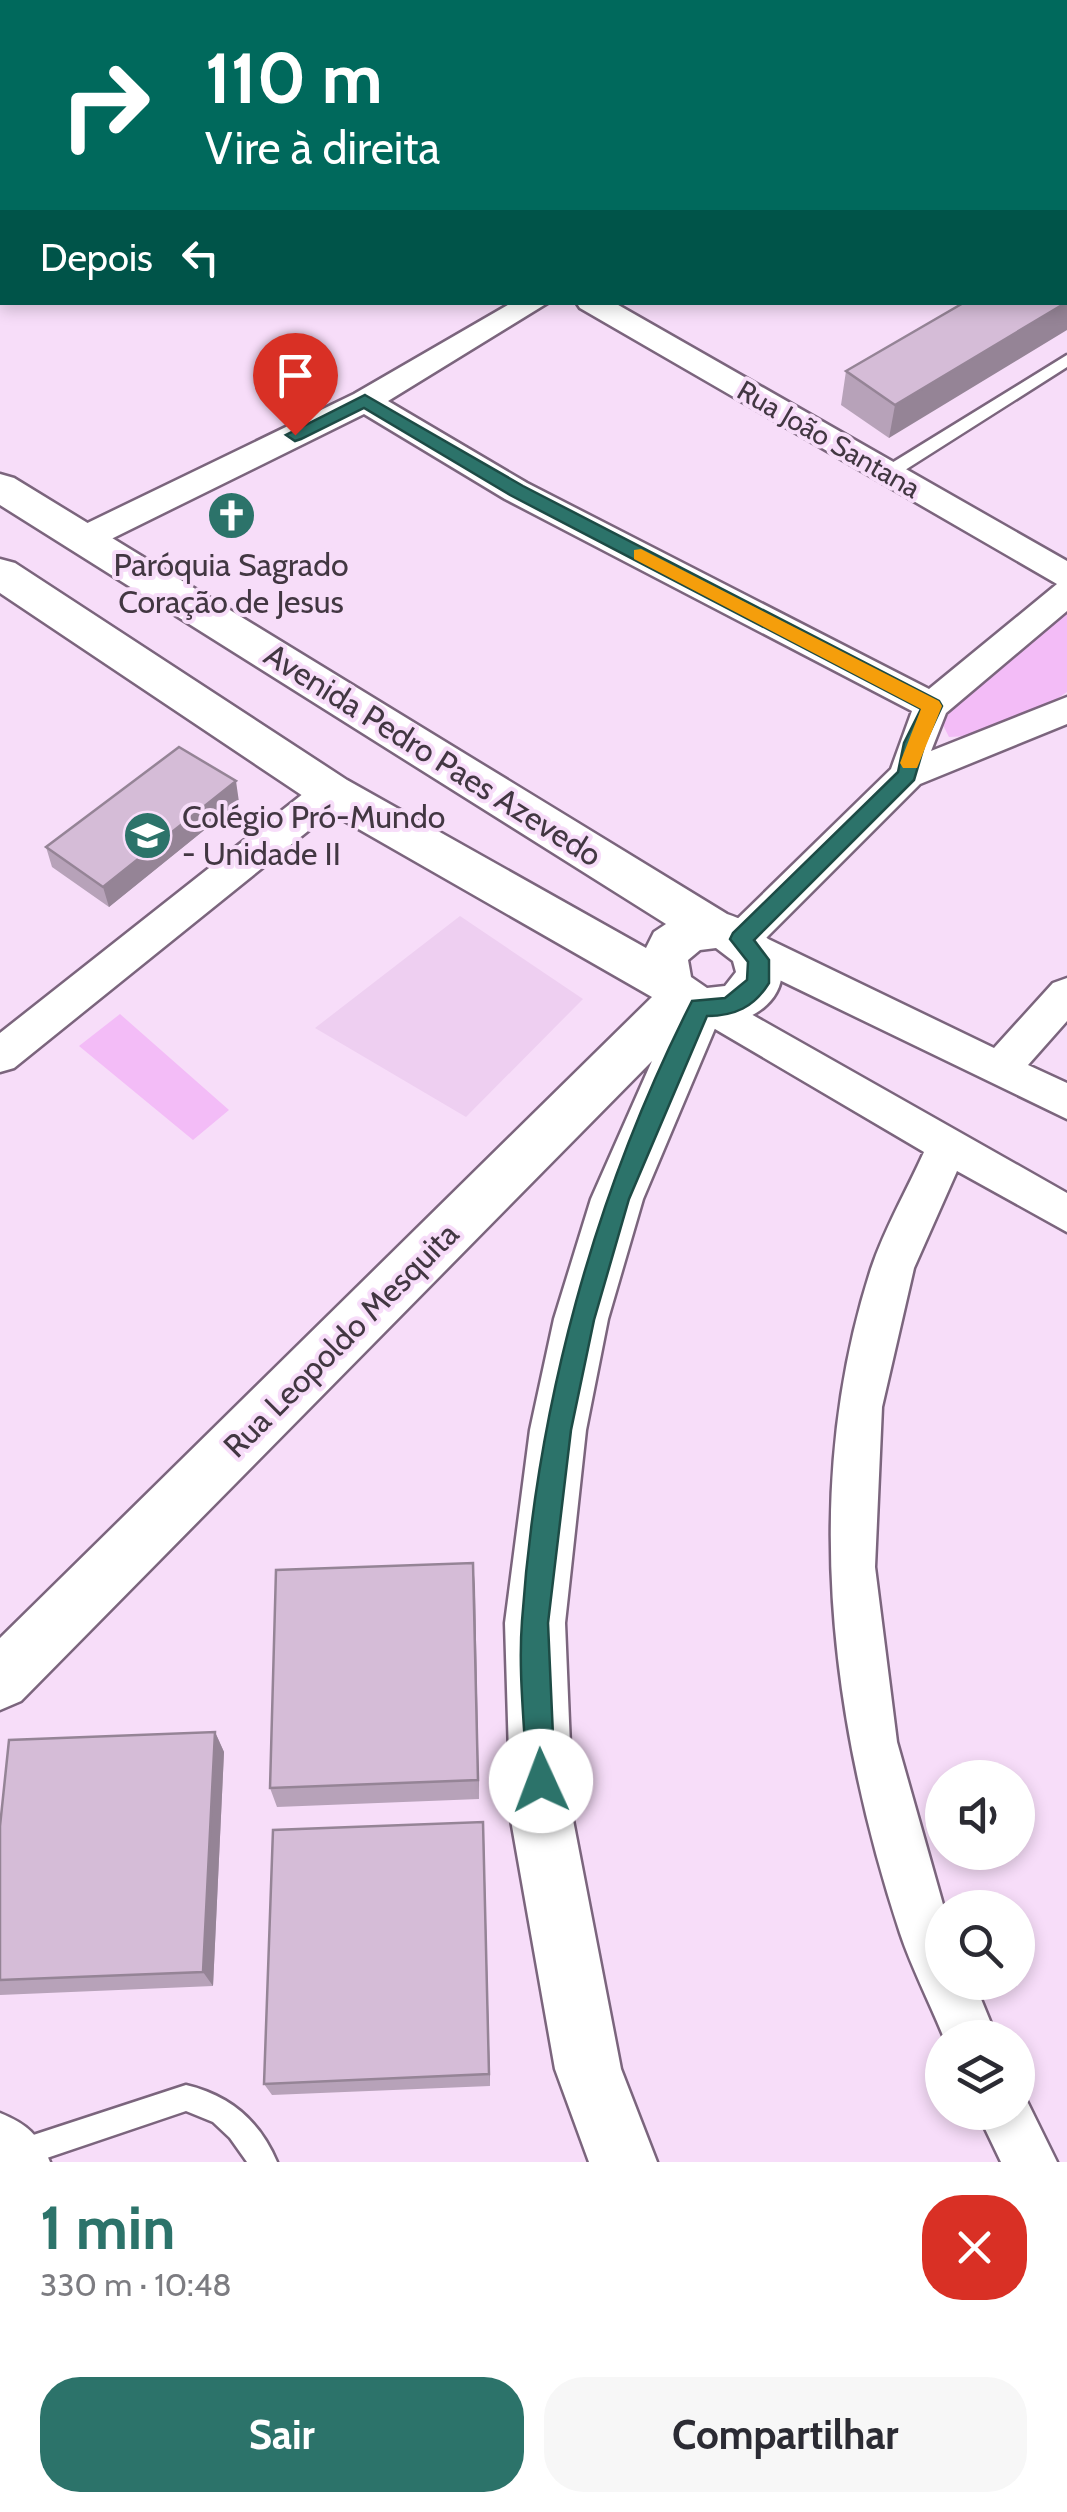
<!DOCTYPE html>
<html lang="pt">
<meta charset="utf-8">
<style>
body{margin:0;font-family:Cabin,sans-serif;background:#f7f7f7;color:#2b2b33;height:100vh;display:flex;flex-direction:column;font-size:38px;white-space:nowrap}
*{box-sizing:border-box;margin:0}
p{font-size:32px;color:#7c7c81}
.icon{flex:none;width:55px;height:55px;fill:none;stroke:currentColor;stroke-width:2;stroke-linecap:round;stroke-linejoin:round}
.map{position:relative;height:2162px;overflow:hidden}
.side{display:flex;flex-direction:column;background:#fff;flex:1}
.side>*{flex:none}
.top-card{position:absolute;left:0px;top:0px;width:1068px;height:305px;box-shadow:0 5px 15px #0003;background:#00695c;color:#fff;overflow:hidden}
.controls{position:absolute;left:925px;top:1760px;display:grid;gap:20px}
.controls a{display:grid;place-items:center;width:110px;height:110px;border-radius:50%;background:#fff;box-shadow:0 5px 15px #0003;font-size:50px}
.pin{position:absolute;display:grid;place-items:center;width:85px;height:85px;color:#fff;margin:-102px -42px;border-radius:50% 50% 50% 0;rotate:-45deg;box-shadow:0 0 10px #0007}
.pin .icon{rotate:45deg}
.me{position:absolute;width:110px;margin:-55px;rotate:358deg;stroke-linejoin:round;filter:drop-shadow(0 0 8px #0008)}
.turn{display:flex;align-items:center;gap:35px;height:210px;padding:0 40px;font-size:45px}
.turn .icon{width:130px;height:130px;stroke-width:2.5}
.turn b{display:block;font-size:70px;line-height:85px}
.then{display:flex;align-items:center;height:95px;padding:0 40px;background:#0003;gap:20px;font-size:38px}
.round{display:grid;place-items:center;flex:none;width:105px;height:105px;border-radius:40px;background:#f7f7f7}
.summary{display:flex;align-items:center;justify-content:space-between;height:170px;padding:0 40px}
h1{font-size:60px;font-weight:700;line-height:75px;color:#2c736a}
.primary-button{display:flex;gap:20px;margin-top:auto;padding:20px 40px}
.primary-button a{flex:1;height:115px;border-radius:40px;background:#2c736a;color:#fff;font-size:40px;font-weight:700;line-height:115px;text-align:center}
.primary-button a+a{background:#f7f7f7;color:#2b2b33}
.map>svg:first-child{display:block}
.built{fill:#eecff1}
.green{fill:#f3bcf7}
.lines{fill:none;stroke-linecap:round;stroke-linejoin:round}
.service-casing{stroke:#7b657d;stroke-width:5}
.minor-casing{stroke:#7b657d;stroke-width:5}
.tertiary-casing{stroke:#7b657d;stroke-width:5}
.service{fill:#fff;fill-rule:evenodd}
.minor{fill:#fff;fill-rule:evenodd}
.tertiary{fill:#fff;fill-rule:evenodd}
.wall{fill:#b7a2b9}
.shaded-wall{fill:#958496}
.building{fill:#d5bcd7;stroke:#958496;stroke-width:2.5}
.route{fill:#2c736a;stroke:#1d4b45;stroke-width:2.5}
.slow{fill:#f59e0b}
.labels{text-anchor:middle;stroke-width:8;stroke-linejoin:round;paint-order:stroke}
.far-street-label{font-size:28px;fill:#423742;stroke:#f7ddf9}
.poi-label{font-size:32px;fill:#423742;stroke:#f7ddf9}
.street-label{font-size:32px;fill:#423742;stroke:#f7ddf9}
</style>
<div class="map">
<svg width="1067" height="2162" viewBox="0 0 1067 2162">
<rect width="100%" height="100%" fill="#f7ddf9"/>
<path class="built" d="M460 916 583 999 466 1117 315 1028Z"/>
<path class="green" d="M1067 613V692L1006 734 949 737 942 723 951 711Z
M120 1014 229 1110 193 1140 79 1046Z"/>
<g class="lines">
<defs>
<path id="service" d="M1067 355V367L894 477H882V469Z
M186 2085C229 2095 260 2121 277 2162H247L230 2138 213 2122 186 2111 35 2162H8L4 2154 8 2144 18 2140Z"/>
<path id="minor" d="M1067 4V20L1065 21V5Z
M2 47V63L0 64V48Z
M2 216V234L0 235V217Z
M513 302H549L388 401 527 483 929 689 1057 584 580 308 576 302H613L1067 561V611L946 713 931 751 1067 697V724L920 784 766 938 994 1048 1053 983 1067 978V1021L1028 1065 1067 1083V1119L738 960 722 939 728 928 891 769 912 711 505 499 364 414 97 546 85 549 73 546 69 538 73 530 354 394Z
M331 778 344 782 349 792 344 802 14 1068 0 1072V1033L318 782Z
M712 992 1067 1193V1232L957 1171 914 1268 882 1407 875 1567 897 1742 944 1908 942 1982H974L997 2038H944C930 2003 912 1969 900 1933 830 1720 801 1486 871 1269 884 1229 907 1190 924 1152L698 1019 692 1008 698 997Z
M1018 2091 1023 2093 1057 2162H1001L977 2112H1018Z"/>
<path id="tertiary" d="M0 474 14 478 727 914C805 940 798 1016 716 1026L643 1199 608 1319 586 1430 565 1623 573 1820 621 2069 657 2162H589L555 2069 511 1820 505 1623 530 1430 554 1319 591 1199 652 1061 21 1701 0 1710V1638L652 997 315 804 0 593V559L15 563 347 780 646 948 654 932 666 924 0 505ZM716 948 733 961 736 972 725 986 707 988 691 977 688 960 700 950Z
M0 2113C27 2124 39 2135 50 2162H0Z"/>
</defs>
<use href="#service" class="service-casing"/>
<use href="#minor" class="minor-casing"/>
<use href="#tertiary" class="tertiary-casing"/>
<use href="#service" class="service"/>
<use href="#minor" class="minor"/>
<use href="#tertiary" class="tertiary"/>
</g>
<path class="wall" d="M645 0H742L747 2H649Z
M1067 243 889 438 841 405 846 371Z
M239 802 109 907 52 867 46 847Z
M473 1563 479 1799 277 1807 270 1788Z
M215 1732 224 1752 213 1986 0 1995V1826Z
M483 1822 490 2086 272 2095 264 2084Z"/>
<path class="shaded-wall" d="M1067 302V330L889 438 895 405Z
M236 781 239 802 109 907 103 887Z
M473 1563 475 1587 479 1799 478 1780Z
M215 1732 224 1752 213 1986 203 1972Z
M483 1822 484 1840 490 2086 489 2074Z"/>
<path class="building" d="M675 0H742L747 2H679Z
M1067 243V302L895 405 846 371 965 302H1065V244Z
M179 747 236 781 103 887 46 847Z
M473 1563 478 1780 270 1788 276 1570Z
M215 1732 203 1972 0 1980V1826L9 1740Z
M483 1822 489 2074 264 2084 273 1830Z"/>
<path class="route" d="M365 395 523 486 939 701 942 706 925 743 914 780 754 940 769 960V983C754 1007 735 1016 707 1016L629 1199 594 1320 571 1430 548 1623 555 1781 551 1791 541 1795 531 1791 527 1781C525 1728 518 1673 522 1621 537 1405 594 1194 692 1001L725 998 747 980 748 962 730 939 733 933 898 772 904 743 921 709 510 495 364 408 301 439 295 441 286 435Z"/>
<path class="slow" d="M641 549 939 701 942 706 917 768H903L900 763 921 709 634 559V550Z"/>
<defs>
<symbol id="church-disc" viewBox="-11 -11 22 22"><circle r="9.5" fill="#2c736a" stroke="#f7ddf9"/><path d="M-1.2-6h2.4v3.5h3.3v2.4h-3.3V6h-2.4V-.1h-3.3v-2.4h3.3Z" fill="#fff"/></symbol>
<symbol id="school-disc" viewBox="-11 -11 22 22"><circle r="9.5" fill="#2c736a" stroke="#f7ddf9"/><path d="M0-5L7-2L0 1L-7-2ZM-4 1L0 2.5L4 1V4Q0 6-4 4Z" fill="#fff"/></symbol>
</defs>
<g fill-rule="evenodd">
<use href="#church-disc" x="204" y="488" width="55" height="55"/>
<use href="#school-disc" x="120" y="808" width="55" height="55"/>
</g>
<g class="labels">
<g class="far-street-label">
<text transform="translate(829 439) rotate(30)" y="10">Rua João Santana</text>
</g>
<g class="poi-label">
<text x="231" y="576">Paróquia Sagrado<tspan x="231" dy="37">Coração de Jesus</tspan></text>
<text x="182" y="828" text-anchor="start">Colégio Pró-Mundo<tspan x="182" dy="37">- Unidade II</tspan></text>
</g>
<g class="street-label">
<text transform="translate(433 755) rotate(32)" y="11">Avenida Pedro Paes Azevedo</text>
<text transform="translate(341 1340) rotate(-45)" y="11">Rua Leopoldo Mesquita</text>
</g>
</g>
</svg>
<div class="controls">
<a><svg class="icon" aria-label="sound" viewBox="0 0 24 24"><path d="M4 9h4l5-4v14l-5-4H4zM17 9q2 3 0 6"/></svg></a>
<a><svg class="icon" aria-label="search" viewBox="0 0 24 24"><circle cx="10" cy="10" r="6"/><path d="M15 15l6 6"/></svg></a>
<a><svg class="icon" aria-label="layers" viewBox="0 0 24 24"><path d="M12 4l9 5-9 5-9-5zM3 14l9 5 9-5"/></svg></a>
</div>
<div class="pin" style="left:295px;top:435px;background:#d93025"><svg class="icon" aria-label="arrive" viewBox="0 0 24 24"><path d="M6 21V4h12l-3 4 3 4H6"/></svg></div>
<svg class="me" style="left:541px;top:1781px" viewBox="-20 -20 40 40"><circle r="19" fill="#fff"/><path d="M0-13L10 11 0 6-10 11z" fill="#2c736a"/></svg>
<div class="top-card">
<div class="turn"><svg class="icon" aria-label="right" viewBox="0 0 24 24"><path d="M7 20v-9h11M14 6l5 5-5 5"/></svg><div><b>110 m</b>Vire à direita</div></div>
<div class="then">Depois<svg class="icon" aria-label="left" viewBox="0 0 24 24"><path d="M17 20v-9H6M10 6l-5 5 5 5"/></svg></div>
</div>
</div>
<section class="side">
<div class="summary"><div><h1>1 min</h1><p>330 m · 10:48</p></div><a class="round" style="background:#d93025;color:#fff"><svg class="icon" aria-label="close" viewBox="0 0 24 24"><path d="M6 6l12 12M18 6L6 18"/></svg></a></div>
<div class="primary-button"><a>Sair</a><a>Compartilhar</a></div>
</section>
